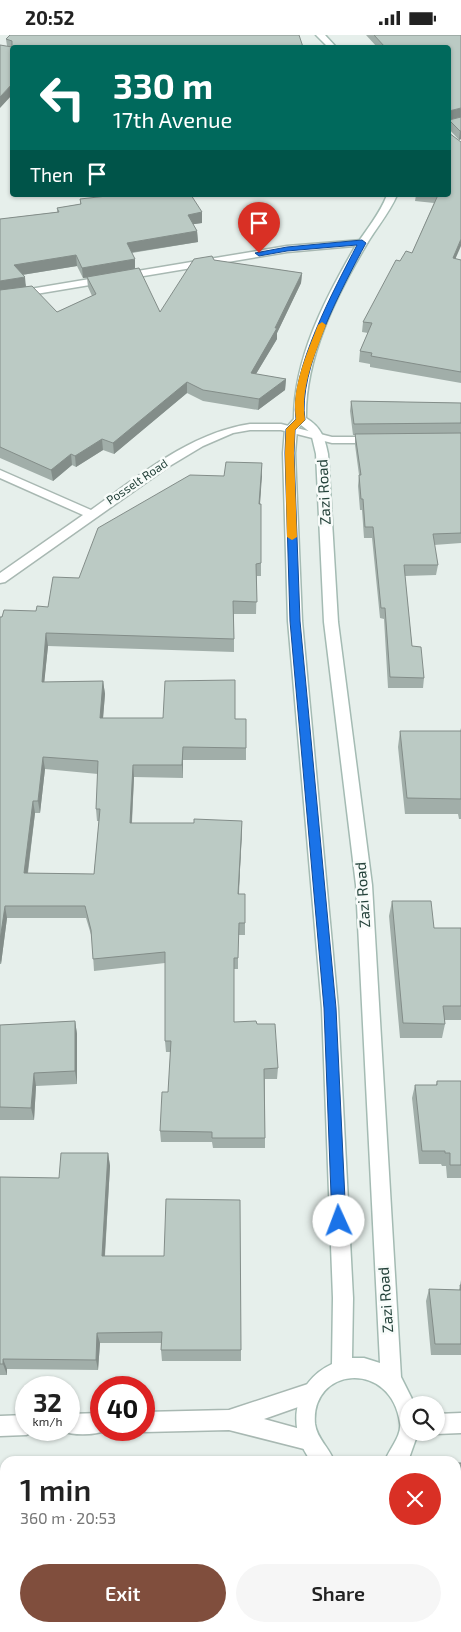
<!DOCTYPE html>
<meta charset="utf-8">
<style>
body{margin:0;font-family:"Exo 2",sans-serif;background:#f6f6f6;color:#222;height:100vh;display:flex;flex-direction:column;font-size:19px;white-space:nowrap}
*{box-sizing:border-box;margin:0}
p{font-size:16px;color:#767676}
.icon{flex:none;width:28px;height:28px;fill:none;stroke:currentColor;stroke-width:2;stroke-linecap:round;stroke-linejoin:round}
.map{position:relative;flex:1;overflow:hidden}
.drawer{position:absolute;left:0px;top:1421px;width:461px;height:176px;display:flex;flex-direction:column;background:#fff;border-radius:15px 15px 0 0;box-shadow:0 1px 4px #0004}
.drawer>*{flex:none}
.banner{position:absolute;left:10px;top:10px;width:441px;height:152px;border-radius:5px;box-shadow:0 1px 4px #0004;background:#00695c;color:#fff;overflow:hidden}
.buttons{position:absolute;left:400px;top:1361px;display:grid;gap:10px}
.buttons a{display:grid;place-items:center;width:45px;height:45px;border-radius:50%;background:#fff;box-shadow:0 1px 4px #0004;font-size:25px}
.speed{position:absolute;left:15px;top:1341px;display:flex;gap:10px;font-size:25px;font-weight:700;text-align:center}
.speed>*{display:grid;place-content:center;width:65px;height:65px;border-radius:50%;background:#fff;box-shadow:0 1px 4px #0004;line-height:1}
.speed small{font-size:12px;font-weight:400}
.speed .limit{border:8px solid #d22;background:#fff;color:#111}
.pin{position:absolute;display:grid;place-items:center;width:42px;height:42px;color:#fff;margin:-51px -21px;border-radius:50% 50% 50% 0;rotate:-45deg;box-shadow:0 0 5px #0007}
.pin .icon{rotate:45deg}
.me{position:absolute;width:55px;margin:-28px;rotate:358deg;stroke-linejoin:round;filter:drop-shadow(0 0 4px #0008)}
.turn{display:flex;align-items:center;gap:18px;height:105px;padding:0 20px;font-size:22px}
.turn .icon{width:65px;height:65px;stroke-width:2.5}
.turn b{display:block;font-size:35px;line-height:42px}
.then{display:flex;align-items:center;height:48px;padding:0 20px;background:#0003;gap:10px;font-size:19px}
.round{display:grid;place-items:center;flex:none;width:52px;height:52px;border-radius:26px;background:#f6f6f6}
.overview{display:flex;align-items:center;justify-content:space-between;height:85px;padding:0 20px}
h1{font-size:30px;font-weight:600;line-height:38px}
.button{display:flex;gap:10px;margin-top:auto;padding:10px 20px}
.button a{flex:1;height:58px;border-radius:30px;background:#804e3d;color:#fff;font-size:20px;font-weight:600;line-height:58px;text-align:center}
.button a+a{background:#f6f6f6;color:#222}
.status{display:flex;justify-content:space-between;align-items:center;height:35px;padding:0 25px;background:#fff;direction:ltr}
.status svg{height:14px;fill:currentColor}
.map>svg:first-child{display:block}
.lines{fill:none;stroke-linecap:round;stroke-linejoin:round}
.street-casing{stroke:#a8b8b2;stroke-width:3}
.secondary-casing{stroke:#a4bbb3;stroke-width:3}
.street{fill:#fff;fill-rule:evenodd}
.secondary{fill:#fff;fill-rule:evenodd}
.wall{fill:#a1aea9;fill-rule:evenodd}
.shaded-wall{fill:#838d89}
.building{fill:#bbcac4;stroke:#838d89;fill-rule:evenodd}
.route{fill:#1a73e8;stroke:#114b97}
.slow{fill:#f59e0b}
.labels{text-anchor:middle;stroke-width:5;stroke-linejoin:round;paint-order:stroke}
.far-street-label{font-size:12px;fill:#24423a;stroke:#f7fbf9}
.street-label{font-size:15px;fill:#24423a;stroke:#f7fbf9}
</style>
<div class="status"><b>20:52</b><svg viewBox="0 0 49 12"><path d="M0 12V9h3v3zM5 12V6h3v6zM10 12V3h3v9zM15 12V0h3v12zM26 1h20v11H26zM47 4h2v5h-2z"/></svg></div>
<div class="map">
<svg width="461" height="1597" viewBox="0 0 461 1597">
<rect width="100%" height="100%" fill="#e6efeb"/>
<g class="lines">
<defs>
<path id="street" d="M362 205 367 208 365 210 287 217 0 265V259L287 211Z
M250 389H281L332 402H375L381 405 375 408H332L281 395H250L233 398 203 411 168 432 5 547 0 548V538L83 480 0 443V435L91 475C139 441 190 398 250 389Z
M311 1348 318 1351 321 1358 318 1365 264 1384 315 1398 318 1405 315 1412 308 1415 229 1395 144 1397 139 1395H144V1377L229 1375Z
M101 1378V1395H108C95 1400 75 1401 62 1396L69 1395V1379Z
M461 1378V1398L436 1399 432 1398H436V1379Z
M26 1380V1395H34L33 1397 26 1400 0 1401V1381Z"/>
<path id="secondary" d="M316 0H325L336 12H328Z
M387 160H397C389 179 375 194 365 212 335 263 305 323 306 383 321 392 325 403 328 419L338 587 372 850 401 1342 415 1370H409V1398H418L408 1426H385C389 1414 402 1401 400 1388 391 1324 310 1332 315 1389 317 1404 329 1412 334 1426H311C286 1393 293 1347 332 1329L333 1263 322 973 288 586 283 418 285 394 294 384C294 323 325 264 355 212 366 195 380 179 387 160ZM301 390 311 398 316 419 324 587 356 850 380 1328 364 1323H352L353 1263 338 973 302 586 295 418 297 395Z
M323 1592H345L346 1597H324Z
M385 1592H407L408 1597H386Z"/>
</defs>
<use href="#street" class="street-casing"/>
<use href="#secondary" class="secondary-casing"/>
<use href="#street" class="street"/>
<use href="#secondary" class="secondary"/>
</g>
<path class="wall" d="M299 0 12 12 7 11 6 4Z
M366 0H461L449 86V12H377Z
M461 82V104L459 105 449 94V85Z
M416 160H449L456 224 461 225V348L370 332V329L359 327 360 316 368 298 362 297 363 287 400 226 412 218 434 168 415 166Z
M80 164 202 177V188L193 189 197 196 198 207 132 218 135 233 160 277 214 225 302 238 301 248 277 298V304L256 339 286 344 285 355 258 375 203 366 187 358 114 419 103 415 76 432 72 430 53 446 0 423V184L57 177V173L80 169ZM77 231 83 243H87L88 252 92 261 57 277 26 251 22 240Z
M351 366 461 368V508L434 510 438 530 436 540 405 541 412 611 424 643 423 653H388L384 584 380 583 372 503H364L362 475H360L358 451 359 440 355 410V400H353L350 376Z
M262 428 260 469H261V541H257L256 579H234V617L48 611 44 647 103 646 105 659 103 683 246 684V725H183V743L134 742 132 788H194L242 786 239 859H245V900H238V934H234V987L257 989 278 1033 277 1044H265V1113H213L212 1107H161L160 1096 168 1057 171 1017H166L165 1006V928L94 936 92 903 86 883H7L1 929H0V582L36 576 48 572 79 543 224 441ZM45 734 98 739 96 774 97 786H99L94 839 28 838 35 778H40Z
M461 693V784H459L458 779H405L398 712 400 696H460Z
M392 866 434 893H461V985H445V989L442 1003H400L389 881Z
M75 986 77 999V1049L36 1051 34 1085H0V990Z
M437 1046H461V1143H447L446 1131H442L441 1129H419L412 1063 415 1050H436Z
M108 1118 110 1131 105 1221 241 1315V1326H162L161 1315V1308H100L98 1335 7 1334V1340H0V1142L59 1143Z
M461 1245V1320H431L426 1266 429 1254 459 1255Z
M0 1447H5V1588H0Z
M445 1592H456L461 1597H445Z"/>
<path class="shaded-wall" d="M12 49V60L0 73V62Z
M461 73V82L449 85V76Z
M460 96H461V104L459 105Z
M202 177V188L188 190V180Z
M197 196 198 207 128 218 127 208Z
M461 204V211L451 234 453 223Z
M76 220 77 231 15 241 14 230Z
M135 224V234L83 243 82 233Z
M302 238 301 248 277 298V304L250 349 251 338 275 293Z
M25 242 26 253 0 257V246Z
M286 344 285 355 258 375 259 364Z
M187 347V358L114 419 113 408Z
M102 404 103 415 76 432 75 421Z
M71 419 72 430 53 446 51 435Z
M262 428V441L259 482V469Z
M46 598 48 611 43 660 42 647Z
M103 646 105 659 102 695 100 683Z
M183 712V743L182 730Z
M43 722 45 734 40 778 38 766Z
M133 730 134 742 131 800 130 788Z
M33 766 35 778 26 850 24 838Z
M242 786V798L238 870V859Z
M5 871 7 883 1 929 0 925V905Z
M75 986 77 999V1049L75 1036Z
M34 1038 36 1051 34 1085 31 1073Z
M108 1118 110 1131 104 1232 102 1221Z
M97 1298 100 1308 98 1335 96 1325Z
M3 1324 7 1334V1340L3 1329Z"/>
<path class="building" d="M10 0H299L303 12H12V49L0 62V10L12 12V6L6 4Z
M374 0H461V73L449 76V12H383H385Z
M461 82V96H460L449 85Z
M449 98 461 107V204L453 223 461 225V337L371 321 372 318 360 316 372 288 363 287 396 225 400 226 406 216 412 218 438 160H449Z
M116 160H191L202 177 188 180 197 196 127 208 135 224 82 233 76 220 14 230 25 242 0 246V184L59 177 57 173 81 169 80 164Z
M212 221 214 225 302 238 275 293H277L251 338 286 344 259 364 203 355 187 347 113 408 102 404 75 421 71 419 51 435 0 412V255L32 251 57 277 96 259 87 242 139 233 160 277 194 224Z
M351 366 461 368V388L354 389Z
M461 398V498L433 499 438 530H404L412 611 421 612 424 643 390 642 385 573H381L373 492H365L363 464H361L359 440H361L355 399Z
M226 427 262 428 259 469H261V528L256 529 257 567 233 566 234 604 46 598 42 647 103 646 100 683H163L165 646 235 645V684H246V713L183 712 182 730H133L130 788H194V784L242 786 238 859H245V888H239L238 923H234V987L256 986 257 989H275L278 1033 264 1034 265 1103H212V1097L160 1096 162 1057H168L171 1006H165V917L93 924 91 895 85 871H5L0 905V582H2L4 575 36 576 37 571 48 572 53 542 79 543 98 493 190 440 224 441ZM43 722 98 726 96 774H100L94 839 24 838 33 766H38Z
M400 696H461V764L407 763Z
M392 866H431L434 893H461V971H443L445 989 403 988Z
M75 986V1036L34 1038 31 1073 0 1072V990Z
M437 1046H461V1130H450V1118H445V1116H422L415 1050H437Z
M61 1118H108L102 1221H164L166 1164 240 1165 241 1315H161L162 1297 97 1298 96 1325 3 1324V1329H0V1142L59 1143Z
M460 1250H461V1309H435L429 1254 461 1255Z
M456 1428H461V1597H450V1592H456Z
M0 1447H5V1580H0Z
M62 1592H295V1597H62Z"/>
<path class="route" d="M362 205 366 208C343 251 297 336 305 385L295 395 294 418 300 586 336 973 346 1186 344 1190 339 1192 334 1190 332 1186 324 973 290 586 285 418 286 394 296 384C289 337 335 253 357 210L287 216 259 221 255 218 287 212Z"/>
<path class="slow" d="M322 287 326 290C315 319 300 353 305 385L295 395 294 418 297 502 292 505 287 502 285 418 286 394 296 384C291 353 307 319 318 290Z"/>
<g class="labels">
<g class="far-street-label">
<text transform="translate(137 447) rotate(-34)" y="4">Posselt Road</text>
</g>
<g class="street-label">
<text transform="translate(324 457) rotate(-93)" y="5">Zazi Road</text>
<text transform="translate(363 860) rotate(-94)" y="5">Zazi Road</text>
<text transform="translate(386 1265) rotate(-94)" y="5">Zazi Road</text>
</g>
</g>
</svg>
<div class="buttons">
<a><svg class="icon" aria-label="search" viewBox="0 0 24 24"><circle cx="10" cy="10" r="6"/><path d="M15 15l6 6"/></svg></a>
</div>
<div class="speed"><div>32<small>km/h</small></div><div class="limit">40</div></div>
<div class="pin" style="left:259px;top:218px;background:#d93025"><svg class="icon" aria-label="arrive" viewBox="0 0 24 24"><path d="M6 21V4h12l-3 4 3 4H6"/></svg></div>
<svg class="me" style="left:339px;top:1186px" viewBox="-20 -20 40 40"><circle r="19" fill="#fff"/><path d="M0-13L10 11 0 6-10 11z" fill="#1a73e8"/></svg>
<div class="banner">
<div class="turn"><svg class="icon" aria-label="left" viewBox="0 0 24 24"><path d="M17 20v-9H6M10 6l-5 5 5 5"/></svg><div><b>330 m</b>17th Avenue</div></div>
<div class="then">Then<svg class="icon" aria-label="arrive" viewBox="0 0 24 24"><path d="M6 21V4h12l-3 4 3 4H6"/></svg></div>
</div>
<section class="drawer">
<div class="overview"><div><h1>1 min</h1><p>360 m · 20:53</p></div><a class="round" style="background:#d93025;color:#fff"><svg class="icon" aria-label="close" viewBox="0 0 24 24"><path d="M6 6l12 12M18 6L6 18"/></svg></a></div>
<div class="button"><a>Exit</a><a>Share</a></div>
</section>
</div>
